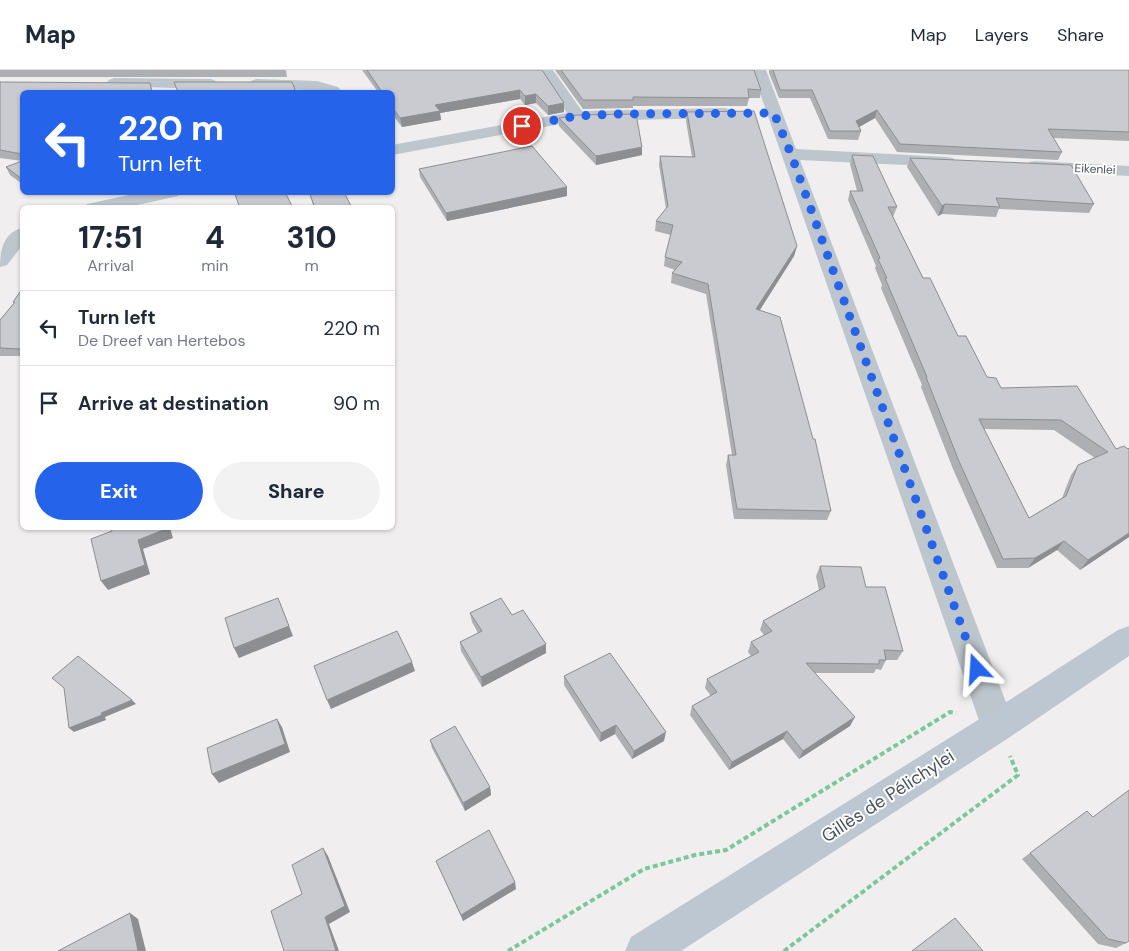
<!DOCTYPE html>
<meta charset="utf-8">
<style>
body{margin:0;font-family:"DM Sans",sans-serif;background:#f2f2f3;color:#1f2937;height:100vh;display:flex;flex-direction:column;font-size:19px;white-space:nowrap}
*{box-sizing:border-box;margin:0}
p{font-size:16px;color:#747a83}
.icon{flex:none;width:28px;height:28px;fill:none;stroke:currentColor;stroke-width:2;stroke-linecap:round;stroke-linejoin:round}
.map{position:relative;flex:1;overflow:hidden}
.panel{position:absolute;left:20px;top:135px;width:375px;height:325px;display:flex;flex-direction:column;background:#fff;border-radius:8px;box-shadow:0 1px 4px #0004}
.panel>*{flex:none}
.hud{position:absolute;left:20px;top:20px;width:375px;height:105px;border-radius:8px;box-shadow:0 1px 4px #0004;background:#2563eb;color:#fff;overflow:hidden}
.pin{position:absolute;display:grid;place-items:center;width:42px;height:42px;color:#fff;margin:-21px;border:2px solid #fff;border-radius:50%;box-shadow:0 1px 5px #0007}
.me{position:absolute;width:55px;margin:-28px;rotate:340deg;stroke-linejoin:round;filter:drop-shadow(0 0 4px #0008)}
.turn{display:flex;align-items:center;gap:18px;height:105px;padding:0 15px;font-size:22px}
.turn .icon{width:65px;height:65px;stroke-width:2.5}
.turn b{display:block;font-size:35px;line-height:42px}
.eta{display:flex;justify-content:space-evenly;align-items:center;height:85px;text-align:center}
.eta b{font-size:30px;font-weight:800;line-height:35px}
.action{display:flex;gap:10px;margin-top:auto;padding:10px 15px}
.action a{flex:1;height:58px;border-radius:30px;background:#2563eb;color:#fff;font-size:20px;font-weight:800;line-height:58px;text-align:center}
.action a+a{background:#f2f2f3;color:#1f2937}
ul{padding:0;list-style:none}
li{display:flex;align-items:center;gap:15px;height:75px;padding:0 15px;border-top:1px solid #e0e1e3}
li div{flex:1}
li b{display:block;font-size:19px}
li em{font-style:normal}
header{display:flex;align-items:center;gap:30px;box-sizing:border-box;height:70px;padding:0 25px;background:#fff;border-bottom:1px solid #e0e1e3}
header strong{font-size:24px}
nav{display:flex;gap:28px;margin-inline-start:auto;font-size:18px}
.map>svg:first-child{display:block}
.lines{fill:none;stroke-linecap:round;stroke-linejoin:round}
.path{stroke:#7ac79d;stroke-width:4;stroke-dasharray:5 3;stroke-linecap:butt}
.street{fill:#bdc6cc;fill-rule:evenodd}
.secondary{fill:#bdc7d1;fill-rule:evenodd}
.wall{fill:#adafb3;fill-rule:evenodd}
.shaded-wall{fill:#8d8e92}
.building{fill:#c9cbd0;stroke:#8d8e92;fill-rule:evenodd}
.route{stroke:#2563eb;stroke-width:9;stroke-dasharray:0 16.2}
.labels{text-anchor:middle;stroke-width:4;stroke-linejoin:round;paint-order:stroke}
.far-street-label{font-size:12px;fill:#48525a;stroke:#fff}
.near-street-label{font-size:18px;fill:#48525a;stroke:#fff}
</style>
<header>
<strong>Map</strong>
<nav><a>Map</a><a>Layers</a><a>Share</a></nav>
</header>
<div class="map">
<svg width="1129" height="881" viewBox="0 0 1129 881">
<rect width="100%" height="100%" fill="#f0eeee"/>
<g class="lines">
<path class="path" d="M508 881 644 799 695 785 726 780 950 642 956 643
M784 881 1018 705 1010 686"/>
<path class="street" d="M539 0H553L582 41 725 38 731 40 733 43 731 46 725 48 577 51 392 85V75L567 43Z
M752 0H766L796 79 947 87 953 88 956 92 953 96 947 97 800 90 1015 656 1010 667 998 672 986 667 981 656Z
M114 8 211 9 216 11 219 14 216 17 211 19 109 16 106 13 109 10Z
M256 9 317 11 338 17 342 22 251 17 248 14 251 11Z
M1035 91 1129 96V106L1029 100 1026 96 1029 92Z
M143 122H181L178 126 124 138H85L87 134Z
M22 158V176L7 195 0 197C0 181 3 163 22 158Z"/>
<path class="secondary" d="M1129 556V586L1010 667 681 881H625L631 867 986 645 1118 560Z"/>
</g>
<path class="wall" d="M0 0H286L287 7H0Z
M362 0H542L564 42 548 45 536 33 525 35 520 29 440 43 441 50 402 57 392 44V22H378Z
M555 0H754L761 20 760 28H749L747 36H633V38L583 39Z
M769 0H1129V71L1053 68 1062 82 1058 90 897 82 875 48 859 57 861 61 858 70 828 69 810 28H779L769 3Z
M0 12 22 22V114L10 105 6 97 22 91 0 88Z
M687 42 797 176 794 186 760 240 831 441 827 450 734 449 726 395 728 385H732L706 224 671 213 672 203 675 200 664 196 665 187 671 165 655 161 656 151 666 139 659 95 660 86 692 87 686 51Z
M559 48 642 85 596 95 559 56Z
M852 85 897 137 893 147 923 208 958 266 987 307 1001 318 1116 379 1129 467 1080 500 1057 480 1028 498H997L953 399 921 317 922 315 881 218 882 215 875 198 876 196 848 130 850 121H857L850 94ZM984 359 1054 360 1095 388 1078 395 1071 405 1062 428 1029 448Z
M910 88 1094 134 1089 143 999 139 996 147 942 144 938 146 907 97Z
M419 99 567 117V126L447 151 420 107Z
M309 122 352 138H314Z
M22 219V286H0V250L14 233 13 232Z
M820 496 866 517 903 581 897 590H886L881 600 876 599 874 603H815L850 656 799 689 783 669 729 700 690 645 692 636 711 626 705 618 707 609 751 586 748 582 751 572 764 565 760 560 763 551 819 520 816 506Z
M470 543 512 545 546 583 482 617 461 581 460 572 478 563 472 552Z
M564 606 664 671 632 689 615 664 600 672 564 615Z
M430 670 490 717 491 725 465 741 432 678Z
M1093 747 1126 873 1116 878 1098 874 1022 789 1030 783Z
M436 791 516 819 463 851Z"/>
<path class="shaded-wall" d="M520 20V29L440 43 441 50 402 57 400 48 435 35Z
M536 24V33L525 35V26Z
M564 33V42L548 45V36Z
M877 40 875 48 854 60 856 51Z
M642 77V85L596 95V86Z
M567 117V126L447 151 446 143Z
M945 134 942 144 938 146 942 136Z
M797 176 794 186 754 249 756 239Z
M168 458H170L173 468 143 479 150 504 108 520 101 511 138 470Z
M1129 463V467L1080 500 1088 490Z
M1064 471 1057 480 1028 498 1035 488Z
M278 528 293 566 239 588 234 578Z
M546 574V583L482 617 481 607Z
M412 592 415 601 331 639 327 630Z
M132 630 136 634 105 647 106 650 74 662 69 658 101 643Z
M855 647 850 656 799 689 803 681Z
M277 649 282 657 290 682 219 713 212 704Z
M616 655 615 664 600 672 601 663Z
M787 661 783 669 729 700 732 692Z
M666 662 664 671 632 689 634 681Z
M490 717 491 725 465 741 463 733Z
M323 778 328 786 350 842 329 854 339 881H336L325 847Z
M515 812 516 819 463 851 461 845Z
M130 843 138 849 146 881H138Z"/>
<path class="building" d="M367 0H542L564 33 548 36 536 24 525 26 520 20 435 35 440 41 400 48 392 37V22H382Z
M561 0H754L761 20 748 19 749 28 633 27V30H583Z
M773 0H1129V62L1048 59 1062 82 900 74 877 40 856 51 861 61H830L812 20H780Z
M0 12 150 13 152 22H22V84L0 80Z
M174 12H292L296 22H178Z
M754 41 797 176 756 239 780 247 813 369H815L831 441 737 439 728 385H736L708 214 672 203 682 192 665 187 673 155 656 151 668 136 660 86 695 87 687 42Z
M636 44 642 77 596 86 559 48 577 45Z
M532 76 567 117 446 143 419 99Z
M852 85 873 86 897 137H888L923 208H930L958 266H966L987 307 996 308 1001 318 1077 316 1116 379 1124 376 1128 379 1129 378V463L1088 490 1064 471 1035 488 1003 489 958 389 926 307H927L885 208H887L878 189 880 188 850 121H863ZM979 349 1061 350 1108 382 1078 395 1066 426 1029 448Z
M910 88 1071 95 1094 134 996 128 1000 137 945 134 942 136Z
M22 91V109L6 97Z
M234 122H285L292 136 286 138H240Z
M309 122H344L352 138H315Z
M22 219V279L0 278V250L15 232H13Z
M111 458H168L138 470 145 495 101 511 91 469 112 461Z
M820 496 861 497 866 517H885L903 581 884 580 886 590H879V594L806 593 855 647 803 681 787 661 732 692 692 636 717 622 707 609 759 582 751 572 772 561 763 551 825 517Z
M278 528 289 556 234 578 225 548Z
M501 528 512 545 523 540 546 574 481 607 460 572 482 561 470 543Z
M397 561 412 592 327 630 314 596Z
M610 583 666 662 634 681 616 655 601 663 564 606Z
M78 586 132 630 101 643 102 645 69 658 64 618 52 608Z
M277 649 285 674 212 704 207 678Z
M455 656 490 717 463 733 430 670Z
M1129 720V871L1126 873 1108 869 1030 783 1087 741 1093 747Z
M489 760 515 812 461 845 436 791Z
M323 778 345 836 325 847 336 881H284L271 841 302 824 292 795Z
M130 843 138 881H58Z
M955 848 983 881H912Z"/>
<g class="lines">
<path class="route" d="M522 56 577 46 618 44 774 43 791 84 977 599"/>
</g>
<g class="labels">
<g class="far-street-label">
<text transform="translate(1095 99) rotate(3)" y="4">Eikenlei</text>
</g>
<g class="near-street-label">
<text transform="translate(888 726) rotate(-33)" y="6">Gillès de Pélichylei</text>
</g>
</g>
</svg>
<div class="pin" style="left:522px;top:56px;background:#d93025"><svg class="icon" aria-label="arrive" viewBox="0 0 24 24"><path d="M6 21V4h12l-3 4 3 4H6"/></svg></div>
<svg class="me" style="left:977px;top:599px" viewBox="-20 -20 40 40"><path d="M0-17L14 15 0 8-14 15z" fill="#2563eb" stroke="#fff" stroke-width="4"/></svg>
<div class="hud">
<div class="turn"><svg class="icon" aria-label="left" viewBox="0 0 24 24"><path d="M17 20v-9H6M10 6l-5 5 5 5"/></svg><div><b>220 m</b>Turn left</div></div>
</div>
<section class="panel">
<div class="eta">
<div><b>17:51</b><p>Arrival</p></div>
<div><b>4</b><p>min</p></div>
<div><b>310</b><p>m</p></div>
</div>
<ul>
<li><svg class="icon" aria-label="left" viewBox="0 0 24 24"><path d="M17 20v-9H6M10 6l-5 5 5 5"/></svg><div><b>Turn left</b><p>De Dreef van Hertebos</p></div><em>220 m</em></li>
<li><svg class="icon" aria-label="arrive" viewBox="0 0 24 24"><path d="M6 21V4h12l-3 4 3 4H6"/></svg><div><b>Arrive at destination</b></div><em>90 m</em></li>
</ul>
<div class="action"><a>Exit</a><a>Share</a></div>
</section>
</div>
